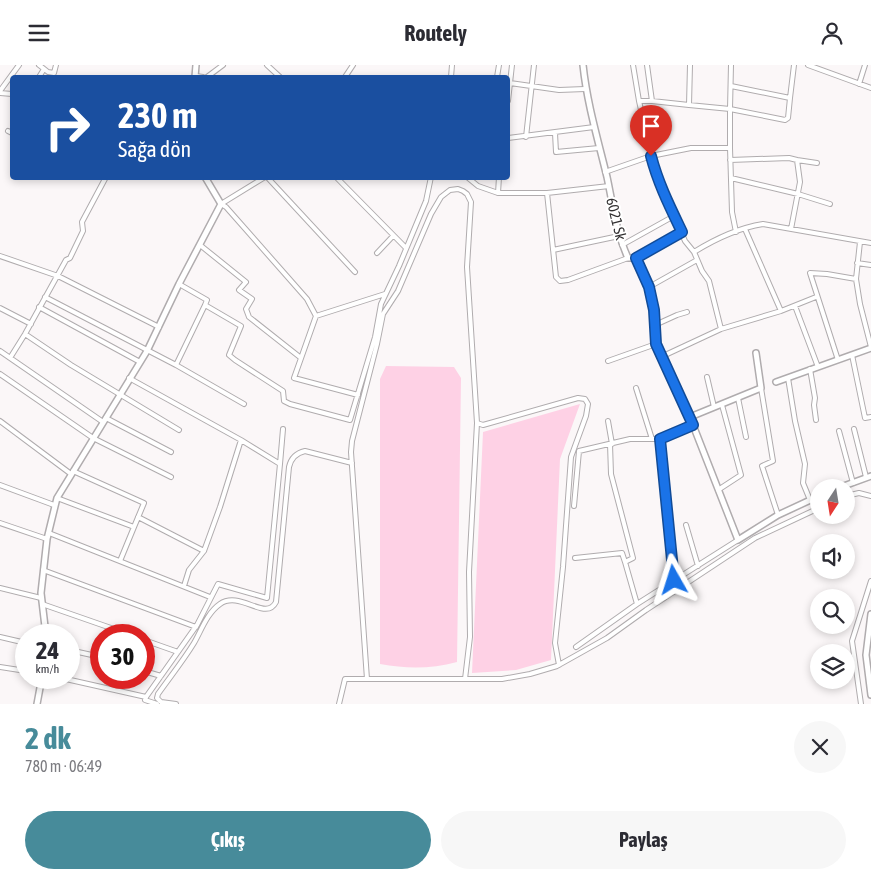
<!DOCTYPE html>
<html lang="tr">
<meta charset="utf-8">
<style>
body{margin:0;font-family:"Asap Condensed",sans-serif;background:#f7f7f7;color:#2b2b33;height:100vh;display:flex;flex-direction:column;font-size:19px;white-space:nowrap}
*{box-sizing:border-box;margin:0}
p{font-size:16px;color:#7c7c81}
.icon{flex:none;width:28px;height:28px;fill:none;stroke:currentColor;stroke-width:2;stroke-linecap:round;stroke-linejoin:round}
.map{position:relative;height:639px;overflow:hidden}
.side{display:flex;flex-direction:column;background:#fff;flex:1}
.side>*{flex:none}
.hud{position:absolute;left:10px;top:10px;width:500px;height:105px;border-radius:5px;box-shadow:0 2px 8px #0003;background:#1a4fa0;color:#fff;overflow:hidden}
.needle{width:32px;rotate:192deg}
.fabs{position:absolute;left:810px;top:414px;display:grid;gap:10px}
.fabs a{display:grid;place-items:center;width:45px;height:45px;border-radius:50%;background:#fff;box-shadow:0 2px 8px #0003;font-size:25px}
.speed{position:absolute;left:15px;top:559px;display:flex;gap:10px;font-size:25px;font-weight:700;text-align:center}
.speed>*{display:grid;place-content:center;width:65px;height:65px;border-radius:50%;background:#fff;box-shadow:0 2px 8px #0003;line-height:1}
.speed small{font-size:12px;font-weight:400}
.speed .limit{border:8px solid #d22;background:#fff;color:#111}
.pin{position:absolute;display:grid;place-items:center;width:42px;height:42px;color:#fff;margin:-51px -21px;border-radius:50% 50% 50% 0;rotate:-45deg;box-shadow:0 0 5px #0007}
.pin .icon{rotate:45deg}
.me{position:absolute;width:55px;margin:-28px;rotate:354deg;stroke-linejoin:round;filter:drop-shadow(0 0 4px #0008)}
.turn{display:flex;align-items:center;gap:18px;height:105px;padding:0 25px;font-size:22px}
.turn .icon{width:65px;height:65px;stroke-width:2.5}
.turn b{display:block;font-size:35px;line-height:42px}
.round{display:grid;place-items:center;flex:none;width:52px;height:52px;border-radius:26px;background:#f7f7f7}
.overview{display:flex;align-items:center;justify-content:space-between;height:85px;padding:0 25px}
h1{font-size:30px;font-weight:700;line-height:38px;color:#478b9a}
.primary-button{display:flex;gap:10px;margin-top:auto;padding:10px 25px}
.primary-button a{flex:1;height:58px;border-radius:30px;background:#478b9a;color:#fff;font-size:20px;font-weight:700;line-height:58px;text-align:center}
.primary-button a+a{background:#f7f7f7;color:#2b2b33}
header{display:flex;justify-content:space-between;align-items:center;height:65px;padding:0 25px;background:#fff;font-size:22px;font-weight:700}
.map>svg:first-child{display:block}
.green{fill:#fed1e5}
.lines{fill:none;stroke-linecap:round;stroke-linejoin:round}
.minor-casing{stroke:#b0acae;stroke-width:6}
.tertiary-casing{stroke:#b0acae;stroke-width:8}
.minor{stroke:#fff;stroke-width:4}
.tertiary{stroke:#fff;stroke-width:5}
.route-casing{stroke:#114b97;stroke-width:12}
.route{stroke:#1a73e8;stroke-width:9}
.labels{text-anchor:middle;stroke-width:4;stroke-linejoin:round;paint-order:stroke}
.street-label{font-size:15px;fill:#323031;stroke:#fff}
</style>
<header><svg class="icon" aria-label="menu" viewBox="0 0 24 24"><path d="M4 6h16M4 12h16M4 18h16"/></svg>Routely<svg class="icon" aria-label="person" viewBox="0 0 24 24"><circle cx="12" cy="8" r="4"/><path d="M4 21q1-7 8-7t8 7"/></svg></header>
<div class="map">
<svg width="871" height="639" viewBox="0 0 871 639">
<rect width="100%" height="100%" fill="#fbf7f8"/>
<path class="green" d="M386 301 454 302 461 313 457 597C431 604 407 604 380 599V314Z
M580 339 560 394 551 595 516 605 472 608 483 367Z"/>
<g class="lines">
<defs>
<path id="minor" d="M39 0 48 7 54 8 56 0
M267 0 280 12
M633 0 639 36
M647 0 652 36H639L655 107 685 176 694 187 702 206 709 216 721 264
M808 0 871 23
M196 11 203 12
M39 12 44 4
M207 12 223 0
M345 12 353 0
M451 12 452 0
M497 12 499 0
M510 18 559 25 585 24
M859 19 865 0
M731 21 790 33 794 0
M0 26 19 0
M0 28 12 29
M508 36 512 0
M652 36 689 40 690 0
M689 40 730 44 731 0
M8 66 12 68
M555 68 556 87 599 83
M526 72 534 0
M508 73 594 62
M730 83 732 147 736 167
M730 95 789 93 797 95 800 117 791 164
M797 95 817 98
M605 107 651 91 691 83H730V44L785 55 788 53 790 33
M265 112 221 139 226 142 307 234 316 251 294 313 358 330
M267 112 355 207
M336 112 406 183
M467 112 478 121 498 128H547L609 121
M731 113 798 129 830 139
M498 128 499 112
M547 128 556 212 560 216 568 215 628 193
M745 164 781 246
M860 177 856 214 860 239 871 282
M200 180 246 217 239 225 252 234 246 244 249 252 301 293
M622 180 674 151
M553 185 619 171
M694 187C715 174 738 163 763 159L871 178
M377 188 393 171
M0 191 58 211 159 262
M636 193 682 167
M857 198 871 200
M179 219 207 235 205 240 241 261 229 290 235 295 283 326 284 336 290 339 350 355 375 272 381 239 399 201 426 136 431 112
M649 222 697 195
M45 232 176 300 244 339
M795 241 818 302
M39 242 140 297
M0 243 31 259
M316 251 385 229
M655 260 677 250 687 247
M25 269 71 300 179 365
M0 286 103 357
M852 290 865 353 871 352
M663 291 721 264 781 246 816 232
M10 293 25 269 66 195 70 193 83 166 82 157 106 112
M838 295 810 208 827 209 856 214
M608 296 656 279
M176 300 205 240
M810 304 815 333 814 340 816 355
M0 309 93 373 171 412
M707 312 714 342
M129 313 241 375 280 399 283 364
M788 313 795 356 805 399 803 418 810 435
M636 323 652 374
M761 323 773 396 762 401 778 450
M738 333 746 372
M106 353 171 387
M0 356 71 409
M608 356 612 379
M854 364 866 412
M839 366 853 418
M660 374 674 515
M610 379 611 409 633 493 625 497 637 539
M0 420 54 440
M718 425 741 410 722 340
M846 431 859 428 871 431
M57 433 134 462 144 438 73 406
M574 441 579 386 630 374H660L693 360
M138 452 204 486 220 442 241 375
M0 458 47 474
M686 460 698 501
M49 468 210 532
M575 493 622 488 625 497
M120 496 134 462
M43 505 196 562
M184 521 189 505 204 486
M0 523 41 533
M42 539 131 570
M0 572 26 578
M144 575 178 587
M576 582 637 539 738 475
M69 585 101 592
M0 602 26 606
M144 606 161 611
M57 612 146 632
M367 614 351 387 352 376 377 279 383 249 398 226 431 149 441 132 450 125 458 124 463 126 467 129 471 137 467 202 477 358 483 360 578 333 585 334 588 339 586 351 571 392 563 502 555 578 559 600
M465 614 470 572 469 507 477 358
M157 639 145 635 146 632 197 560 218 519 267 533 280 399
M176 639 161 637 157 633 158 629C170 612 183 596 194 578 201 566 207 548 220 539 240 525 266 557 276 537L289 402C291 393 296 388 305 386L352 398
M339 639 345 614H502L530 609 557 601 607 573 646 545 755 473 819 443
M861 639 852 576 871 516"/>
<path id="tertiary" d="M583 0C587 38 598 75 607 112 613 140 616 167 628 193H636L649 222 654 245 656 279 693 360 738 475 778 450 819 431
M195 12 196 0
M776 317 871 283
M690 352 761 323 756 288
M841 422 871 411
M871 549 866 590 871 630
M46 570 41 528 47 474 57 433 147 286 179 219 221 139 205 112
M37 639 42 612"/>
</defs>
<use href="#minor" class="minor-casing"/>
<use href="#tertiary" class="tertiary-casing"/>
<use href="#minor" class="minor"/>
<use href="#tertiary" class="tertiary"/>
</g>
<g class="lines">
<defs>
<path id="route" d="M651 91C658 118 670 142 682 167L636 193 649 222 654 245 656 279 693 360 660 374 674 515"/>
</defs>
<use href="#route" class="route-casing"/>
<use href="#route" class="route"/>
</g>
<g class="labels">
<g class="street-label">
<text transform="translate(616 154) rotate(76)" y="5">6021 Sk</text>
</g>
</g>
</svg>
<div class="fabs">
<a><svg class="needle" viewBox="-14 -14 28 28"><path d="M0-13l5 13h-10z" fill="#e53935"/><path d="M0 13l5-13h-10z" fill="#7c7c81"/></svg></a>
<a><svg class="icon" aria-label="sound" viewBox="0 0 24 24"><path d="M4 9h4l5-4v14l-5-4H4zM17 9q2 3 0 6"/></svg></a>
<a><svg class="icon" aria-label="search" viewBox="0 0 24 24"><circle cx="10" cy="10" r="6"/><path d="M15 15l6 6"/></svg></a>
<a><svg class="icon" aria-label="layers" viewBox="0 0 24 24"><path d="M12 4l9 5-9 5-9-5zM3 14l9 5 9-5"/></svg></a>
</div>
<div class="speed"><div>24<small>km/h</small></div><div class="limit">30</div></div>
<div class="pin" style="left:651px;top:91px;background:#d93025"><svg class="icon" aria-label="arrive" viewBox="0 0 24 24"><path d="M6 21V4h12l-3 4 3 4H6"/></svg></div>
<svg class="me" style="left:674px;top:515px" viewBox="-20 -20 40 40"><path d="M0-17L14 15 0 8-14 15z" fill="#1a73e8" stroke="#fff" stroke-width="4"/></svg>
<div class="hud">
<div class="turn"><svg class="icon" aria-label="right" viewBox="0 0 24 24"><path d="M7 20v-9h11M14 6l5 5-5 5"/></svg><div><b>230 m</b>Sağa dön</div></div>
</div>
</div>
<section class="side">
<div class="overview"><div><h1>2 dk</h1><p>780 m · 06:49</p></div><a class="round"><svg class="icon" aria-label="close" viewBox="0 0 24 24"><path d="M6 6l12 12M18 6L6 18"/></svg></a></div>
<div class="primary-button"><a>Çıkış</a><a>Paylaş</a></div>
</section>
